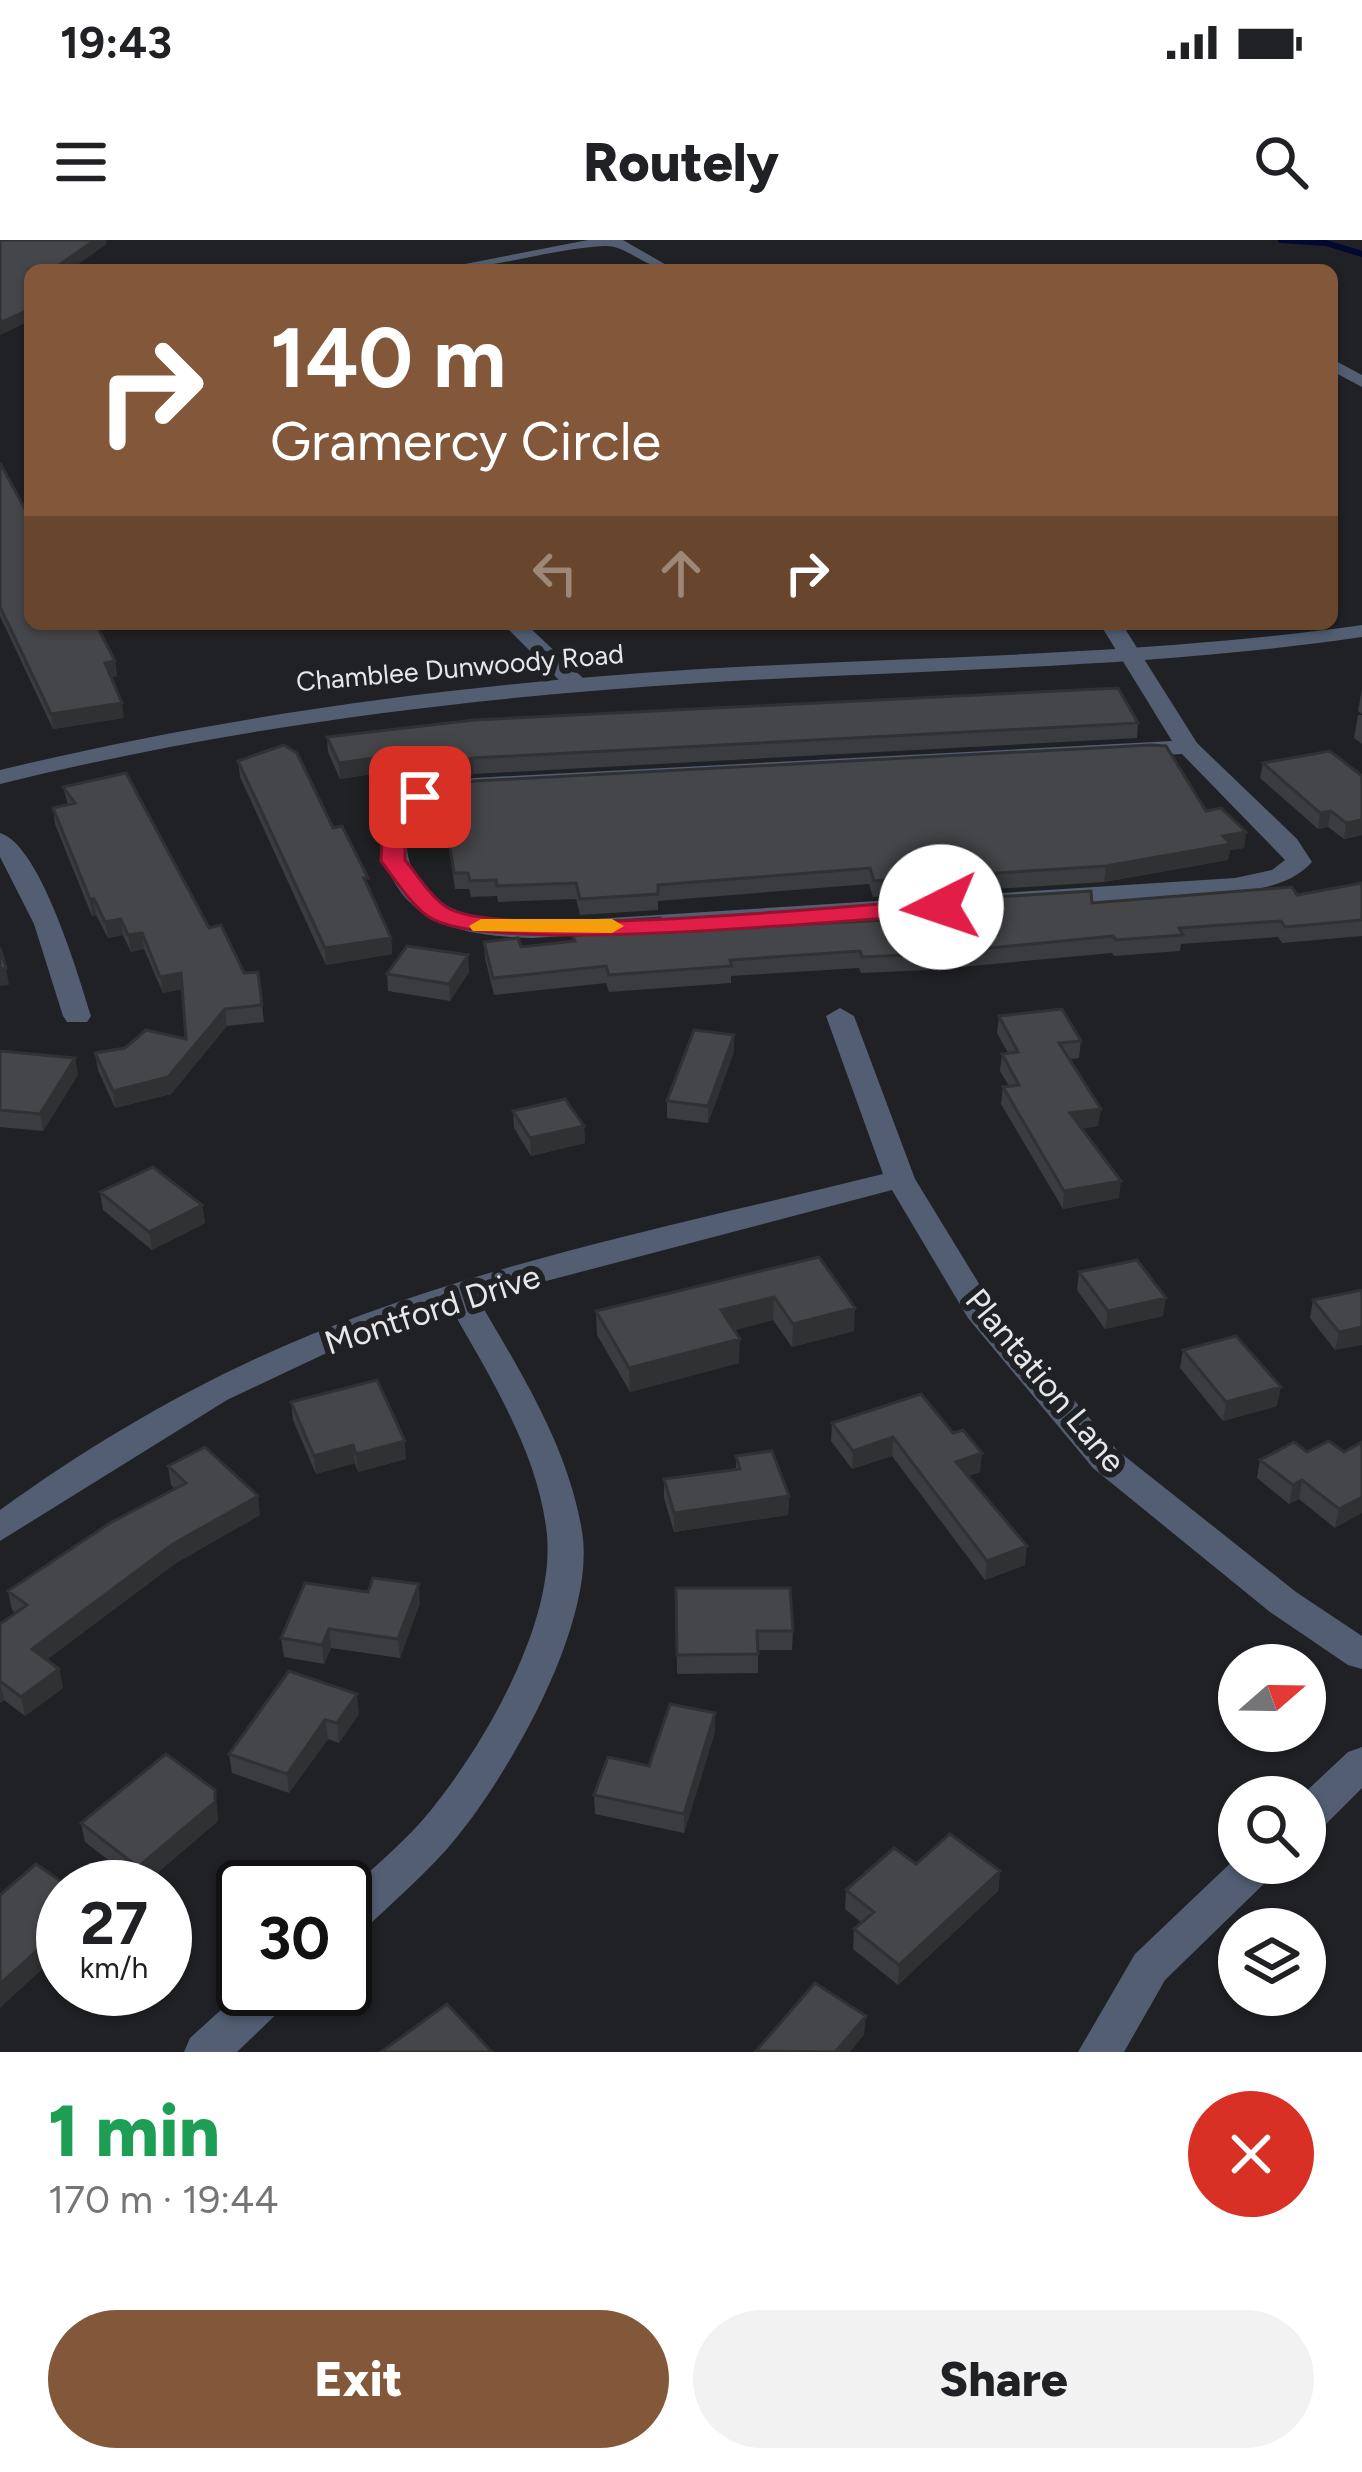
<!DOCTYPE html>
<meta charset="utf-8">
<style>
body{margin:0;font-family:Figtree,sans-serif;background:#f2f2f2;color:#202124;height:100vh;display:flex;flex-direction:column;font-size:45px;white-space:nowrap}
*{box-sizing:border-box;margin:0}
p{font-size:39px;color:#757577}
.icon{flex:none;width:66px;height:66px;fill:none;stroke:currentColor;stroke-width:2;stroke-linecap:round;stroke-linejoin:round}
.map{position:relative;height:1812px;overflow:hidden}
.side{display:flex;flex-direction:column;background:#fff;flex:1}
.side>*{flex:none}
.top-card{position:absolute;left:24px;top:24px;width:1314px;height:366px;border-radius:18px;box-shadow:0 3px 9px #0004;background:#83583a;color:#fff;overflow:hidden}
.needle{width:78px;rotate:70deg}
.controls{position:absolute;left:1218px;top:1404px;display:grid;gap:24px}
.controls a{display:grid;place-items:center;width:108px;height:108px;border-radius:50%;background:#fff;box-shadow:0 3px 9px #0004;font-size:60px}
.speed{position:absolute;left:36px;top:1620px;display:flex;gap:24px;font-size:60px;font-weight:700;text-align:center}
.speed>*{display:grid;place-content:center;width:156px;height:156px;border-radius:50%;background:#fff;box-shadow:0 3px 9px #0004;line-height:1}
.speed small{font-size:30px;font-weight:400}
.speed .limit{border:6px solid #111;border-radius:18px;background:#fff;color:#111}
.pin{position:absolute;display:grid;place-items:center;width:102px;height:102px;color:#fff;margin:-51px;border-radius:24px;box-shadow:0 6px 18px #0006}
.me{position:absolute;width:132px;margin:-66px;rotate:266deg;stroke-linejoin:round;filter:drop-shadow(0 0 9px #0008)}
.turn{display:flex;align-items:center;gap:42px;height:252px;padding:0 48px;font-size:54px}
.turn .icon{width:156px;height:156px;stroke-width:2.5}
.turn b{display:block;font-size:84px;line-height:102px}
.lanes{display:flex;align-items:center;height:114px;padding:0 48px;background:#0003;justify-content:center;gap:60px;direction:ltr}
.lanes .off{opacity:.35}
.round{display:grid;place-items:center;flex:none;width:126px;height:126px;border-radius:63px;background:#f2f2f2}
.summary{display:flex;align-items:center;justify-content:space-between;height:204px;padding:0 48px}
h1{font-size:72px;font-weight:800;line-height:90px;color:#1e9e55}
.action{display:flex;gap:24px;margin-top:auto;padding:24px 48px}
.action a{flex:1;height:138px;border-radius:72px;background:#83583a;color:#fff;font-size:48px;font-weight:800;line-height:138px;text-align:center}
.action a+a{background:#f2f2f2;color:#202124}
.status{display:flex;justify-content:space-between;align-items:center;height:84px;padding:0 60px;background:#fff;direction:ltr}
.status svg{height:33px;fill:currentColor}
header{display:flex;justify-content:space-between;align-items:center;height:156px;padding:0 48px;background:#fff;font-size:54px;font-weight:800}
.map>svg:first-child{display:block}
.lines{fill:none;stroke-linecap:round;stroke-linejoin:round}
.stream{stroke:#010831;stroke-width:6}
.minor{fill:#535e73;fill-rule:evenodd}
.tertiary{fill:#535e73;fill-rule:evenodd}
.wall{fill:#3a3c3f}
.shaded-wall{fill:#303133}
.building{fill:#444649;stroke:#303133;stroke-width:3}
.route{fill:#e11d48;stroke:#92132f;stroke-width:3}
.slow{fill:#f59e0b}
.labels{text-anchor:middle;stroke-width:12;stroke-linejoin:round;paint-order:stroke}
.far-street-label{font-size:27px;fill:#e6e7ea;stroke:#202124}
.street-label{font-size:33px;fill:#e6e7ea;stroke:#202124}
</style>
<div class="status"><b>19:43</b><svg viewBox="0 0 49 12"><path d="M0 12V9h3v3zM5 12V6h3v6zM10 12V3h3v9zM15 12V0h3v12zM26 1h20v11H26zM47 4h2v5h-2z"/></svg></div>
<header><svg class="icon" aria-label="menu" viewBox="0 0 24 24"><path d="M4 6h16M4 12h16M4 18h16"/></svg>Routely<svg class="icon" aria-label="search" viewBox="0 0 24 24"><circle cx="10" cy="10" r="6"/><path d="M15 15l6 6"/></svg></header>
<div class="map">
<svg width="1362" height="1812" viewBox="0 0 1362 1812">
<rect width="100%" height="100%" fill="#202124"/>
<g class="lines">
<path class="stream" d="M1281 0 1326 3 1362 14"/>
<path class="minor" d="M588 0H623L675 30C646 30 627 5 605 6 547 9 492 30 434 30Z
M1332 119 1362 135V147L1332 131Z
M503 384H526L585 440V450H569Z
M1100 384H1122L1197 503 1297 599 1312 622C1291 645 1264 647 1235 654L532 698C475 696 412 689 388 629 381 611 377 591 385 574L412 554 474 538 1172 501ZM1182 514 1285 620 1272 630 1235 638 532 683C464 680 400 665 406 581 426 563 448 558 474 552Z
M0 593C40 604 79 737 91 776L87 782H67L63 776 34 684 0 617Z
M840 768 854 776 915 939 992 1065 1117 1210 1296 1352 1362 1396V1429L1348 1425 1270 1372 1093 1228 968 1078 892 950 478 1059C520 1131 568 1206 582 1291 597 1380 512 1529 457 1597 428 1633 392 1662 360 1694L345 1699V1654C374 1627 406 1601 431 1570 484 1505 555 1383 547 1295 539 1214 490 1137 451 1068L335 1109 227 1160 0 1301V1270C97 1200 200 1140 310 1095 494 1020 691 982 883 934L826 776Z
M1362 1507V1548L1320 1590 1305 1594V1557H1300L1348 1512Z
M1239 1615V1623H1279L1273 1635 1165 1740 1124 1812H1078L1135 1714Z
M244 1749H296L289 1762 237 1812H184L190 1798Z"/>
<path class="tertiary" d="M1362 385V397C1143 429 921 429 700 443 463 458 231 487 0 544V530C231 474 463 444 700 429 921 416 1143 416 1362 385Z"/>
</g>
<path class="wall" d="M0 223 30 384 115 421 117 436 111 437 124 478 53 489 0 376Z
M1362 449V474L1358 471Z
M1358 475H1362V504L1354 498Z
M1138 483 1137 498 474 534 438 543 436 531 420 533 418 527 340 539 328 512 327 497Z
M238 521 333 588 369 651 391 698 392 714 326 725 240 537Z
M1263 523 1362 536V595L1344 599 1328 587 1318 589 1260 538Z
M63 547 209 688 244 733 258 732 264 782 227 786 171 854 115 868 98 830 95 813 186 799 182 749 163 753 144 709 131 712 123 695 108 698 96 675 92 676 55 584 53 568 68 565Z
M441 550 1206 571 1246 592 1244 608 1230 610 1228 620 1104 642 873 657 869 644 658 661V670L580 675 576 659 498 662 497 656 471 657 469 649H455Z
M1362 643V696L1282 703 1278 697 1181 704 1180 711 1114 716 1112 713 928 730 861 733 859 728 731 736V743L609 752 606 743 494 755 485 718 484 702 521 707 574 702 573 696 585 695V683L661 691 881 680 882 664 1092 663 1297 655Z
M469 732 450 761 388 751 387 734Z
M999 776 1081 801 1079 818 1069 819 1098 886 1081 889 1119 958 1063 969 1001 864 1003 847 1009 846 1000 831 1002 814 1008 813 997 793Z
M0 811 75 818 78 835 43 891 0 887Z
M734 812 708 883 667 878V861Z
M513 871 584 886 585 903 531 916 514 888Z
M100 952 202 965 205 983 152 1010 103 970Z
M819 1017 854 1091 792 1107 773 1080 734 1090 739 1123 630 1152 597 1095 596 1071Z
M1079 1032 1163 1076 1105 1089 1077 1050Z
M1362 1050 1335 1110 1310 1078 1313 1060Z
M1183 1110 1277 1166 1223 1181 1180 1128Z
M921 1154 980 1232 968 1236 1025 1325 985 1340 892 1216 852 1229 831 1201 832 1183Z
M291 1162 406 1219 358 1232 355 1223 316 1234 293 1180Z
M1362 1202 1335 1288 1299 1259 1289 1264 1257 1238 1260 1220 1307 1212H1344Z
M736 1216 789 1256 788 1275 674 1292 664 1258V1239L736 1229Z
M168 1226 260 1275 176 1323 46 1420 59 1429 63 1448 25 1476 4 1460 0 1463V1384L16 1373 12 1370 8 1351 175 1249 171 1245Z
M676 1348 793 1391 792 1410H758V1433L677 1434Z
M420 1363 400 1418 331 1408 324 1424 284 1417 281 1398Z
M289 1431 359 1474 339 1503 328 1499 289 1553 232 1533 229 1514Z
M715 1473V1492L684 1593 595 1574 594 1555 649 1526Z
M215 1550 218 1581 142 1646 85 1602 81 1583Z
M916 1624 1000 1631 998 1651 898 1745 853 1709 854 1689 862 1683 845 1669 846 1650Z"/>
<path class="shaded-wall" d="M95 0H106L107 4 70 30H52Z
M30 69V81L0 95V83Z
M115 421 117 436 107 438 105 423Z
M122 463 124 478 53 489 51 474Z
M417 512 418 527 340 539 339 523Z
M435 516 436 531 420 533 419 518Z
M473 518 474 534 438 543 437 527Z
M1331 571 1328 587 1318 589 1320 573Z
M1362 580V595L1344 599 1346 583Z
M1246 592 1244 608 1230 610 1228 620 1104 642 1106 626 1223 596Z
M90 659H94L96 675 92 676Z
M121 679 123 695 108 698 105 682Z
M142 693 144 709 131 712 128 695Z
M391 698 392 714 326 725 325 708Z
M468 715 469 732 450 761 449 744Z
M6 728 9 745 0 746V729Z
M181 733 183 749 163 753 160 737Z
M225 769 227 786 171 854 115 868 113 851Z
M734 795V812L708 883V866Z
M75 818 78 835 43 891 40 874Z
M1101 869 1098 886 1068 890 1070 873Z
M584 886 585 903 531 916 530 898Z
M1121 941 1119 958 1063 969 1064 951Z
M202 965 205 983 152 1010 149 992Z
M774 1057 773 1080 721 1094V1070Z
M1166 1058 1163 1076 1105 1089 1108 1071Z
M855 1068 854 1091 792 1107 793 1084Z
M1362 1087V1105L1335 1110 1339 1092Z
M740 1099 739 1123 630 1152 629 1128Z
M1281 1147 1277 1166 1223 1181 1226 1162Z
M893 1197 892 1216 852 1229 853 1211Z
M405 1201 406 1219 358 1232 356 1214Z
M353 1205 355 1223 316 1234 314 1216Z
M982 1213 980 1232 955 1240 956 1222Z
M1302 1240 1299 1259 1289 1264 1293 1245Z
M258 1256 260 1275 176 1323 36 1428 32 1409 173 1304Z
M789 1256 788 1275 674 1292V1273Z
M1362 1257V1273L1335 1288 1339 1269Z
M1027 1306 1025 1325 985 1340 987 1321Z
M419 1344 420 1363 400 1418 398 1399Z
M329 1389 331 1408 324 1424 322 1405Z
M59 1429 63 1448 25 1476 21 1457Z
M0 1442 4 1460 0 1463Z
M357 1454 359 1474 339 1503 337 1483Z
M715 1473V1492L684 1593V1574Z
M325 1480 328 1499 289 1553 287 1534Z
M215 1550 218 1581 142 1646 138 1627Z
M1000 1631 998 1651 898 1745 899 1725Z
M63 1687V1710L0 1768V1744Z
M866 1776 864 1795 850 1812H835Z"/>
<path class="building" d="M0 0H95L52 30H30V69L0 83Z
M0 223 30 278V384H96L115 421 105 423 122 463 51 474 0 367Z
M1118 448 1138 483 473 518 437 527 435 516 419 518 417 512 339 523 327 497 474 480Z
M284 505 297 513 333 588 342 586 368 638H364L391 698 325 708 238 521Z
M1151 505 1166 506 1206 571 1221 568 1246 592 1223 596 1231 604 1106 626 874 641 870 628 658 645V654L580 659 576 643 497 646 496 640 470 641 468 633H454L441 550 474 541Z
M1330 511 1362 536V580L1346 583 1331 571 1320 573 1263 523Z
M126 533 209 688 221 685 244 733 258 732 262 765 225 769 168 837 113 851 95 813 125 808 146 790 186 799 181 733 160 737 142 693 128 695 121 679 105 682 94 659H90L53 568 75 563 63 547Z
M1362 643V680L1285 687 1281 681 1179 688 1183 695 1116 700 1113 696 930 714 862 717 860 711 730 720 732 726 609 735 606 726 493 738 484 702 518 698 521 707 575 701 573 696 587 694 585 683 660 678 661 691 887 680 882 664 1091 651 1092 663 1292 647 1297 655Z
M407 706 468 715 449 744 387 734Z
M0 708 6 728 0 729Z
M1062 769 1081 801 1059 803 1101 869 1070 873 1121 941 1064 951 1003 847 1019 845 1002 814 1018 812 999 776Z
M694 790 734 795 708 866 667 861Z
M0 811 75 818 40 874 0 870Z
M565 859 584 886 530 898 513 871Z
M153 927 202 965 149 992 100 952Z
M819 1017 855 1068 793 1084 774 1057 721 1070 740 1099 629 1128 596 1071Z
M1137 1020 1166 1058 1108 1071 1079 1032Z
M1362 1050V1087L1339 1092 1313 1060Z
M1236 1096 1281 1147 1226 1162 1183 1110Z
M377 1140 405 1201 356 1214 353 1205 314 1216 291 1162Z
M921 1154 953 1193 963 1190 982 1213 956 1222 1027 1306 987 1321 893 1197 853 1211 832 1183Z
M1329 1201 1344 1212 1362 1202V1257L1339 1269 1302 1240 1293 1245 1260 1220 1294 1202 1307 1212Z
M205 1207 258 1256 173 1304 32 1409 59 1429 21 1457 0 1441V1384L27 1365 8 1351 110 1283 186 1243 168 1226Z
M772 1211 789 1256 674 1273 664 1239 740 1229 736 1216Z
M373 1338 419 1344 398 1399 329 1389 322 1405 281 1398 305 1343 368 1352Z
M676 1348H790L793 1391H757L758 1414 677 1415Z
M289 1431 357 1454 337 1483 325 1480 287 1534 229 1514Z
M670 1464 715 1473 684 1574 594 1555 608 1517 649 1526Z
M166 1514 215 1550V1562L138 1627 81 1583Z
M950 1594 1000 1631 899 1725 854 1689 874 1672 846 1650 894 1608 916 1624Z
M36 1624 69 1647H63V1687L0 1744V1655Z
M815 1743 866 1776 835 1812 756 1811Z
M447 1764 492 1812H381Z"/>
<path class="route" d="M420 551 431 557 405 581V620C417 634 431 658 448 668 505 701 855 665 941 659L953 667 941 674C851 679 490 717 429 677 412 666 394 638 381 621L383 579Z"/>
<path class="slow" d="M481 679H612L624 686 612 693 473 691 469 686Z"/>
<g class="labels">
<g class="far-street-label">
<text transform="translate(460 428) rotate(-5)" y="9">Chamblee Dunwoody Road</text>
</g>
<g class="street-label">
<text transform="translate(432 1069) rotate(-18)" y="12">Montford Drive</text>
<text transform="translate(1046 1140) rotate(50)" y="12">Plantation Lane</text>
</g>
</g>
</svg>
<div class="controls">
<a><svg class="needle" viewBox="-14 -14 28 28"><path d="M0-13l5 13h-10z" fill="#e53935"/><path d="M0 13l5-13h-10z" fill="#757577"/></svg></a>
<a><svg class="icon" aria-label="search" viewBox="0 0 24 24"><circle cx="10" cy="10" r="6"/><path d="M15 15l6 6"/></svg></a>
<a><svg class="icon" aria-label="layers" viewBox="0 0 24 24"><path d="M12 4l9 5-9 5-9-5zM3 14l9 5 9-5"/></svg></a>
</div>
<div class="speed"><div>27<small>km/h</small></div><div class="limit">30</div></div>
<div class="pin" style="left:420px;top:557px;background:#d93025"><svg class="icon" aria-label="arrive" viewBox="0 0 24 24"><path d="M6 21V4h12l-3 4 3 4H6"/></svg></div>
<svg class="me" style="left:941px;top:667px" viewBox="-20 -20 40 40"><circle r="19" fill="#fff"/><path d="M0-13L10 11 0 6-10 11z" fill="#e11d48"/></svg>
<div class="top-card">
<div class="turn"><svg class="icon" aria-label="right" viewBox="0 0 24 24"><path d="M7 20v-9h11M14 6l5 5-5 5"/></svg><div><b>140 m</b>Gramercy Circle</div></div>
<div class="lanes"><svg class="icon off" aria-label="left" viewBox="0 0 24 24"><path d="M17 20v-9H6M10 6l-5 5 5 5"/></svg><svg class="icon off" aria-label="ahead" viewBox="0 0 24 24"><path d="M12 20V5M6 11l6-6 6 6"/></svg><svg class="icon" aria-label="right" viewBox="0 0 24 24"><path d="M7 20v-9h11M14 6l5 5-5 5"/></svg></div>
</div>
</div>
<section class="side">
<div class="summary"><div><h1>1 min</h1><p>170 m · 19:44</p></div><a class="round" style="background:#d93025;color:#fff"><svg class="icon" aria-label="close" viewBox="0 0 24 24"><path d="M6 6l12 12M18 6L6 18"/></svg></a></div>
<div class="action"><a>Exit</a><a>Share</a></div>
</section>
